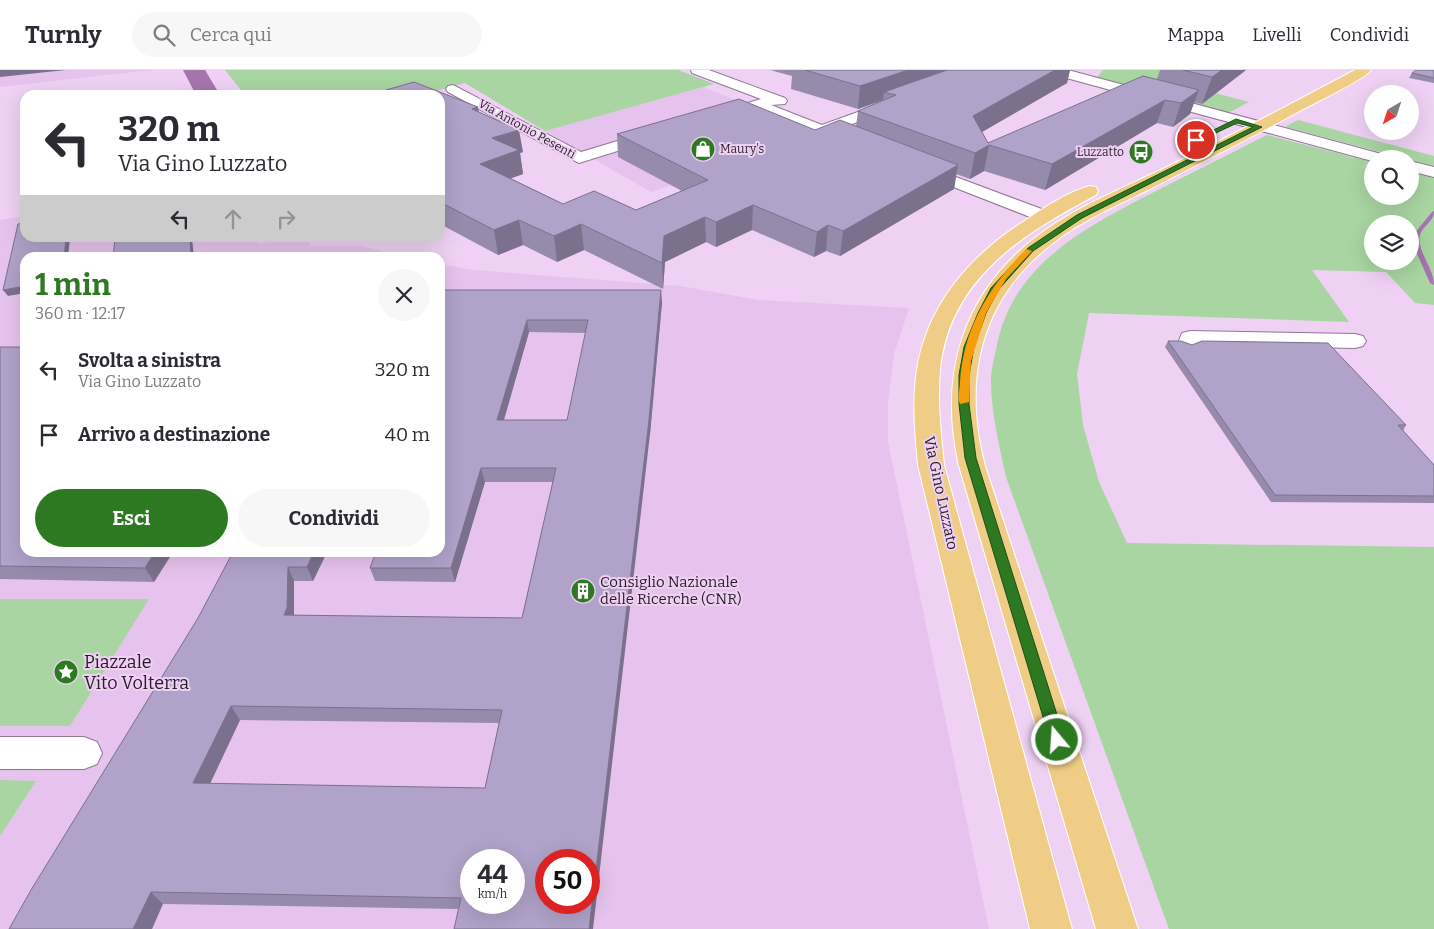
<!DOCTYPE html>
<html lang="it">
<meta charset="utf-8">
<style>
body{margin:0;font-family:Bitter,serif;background:#f7f7f7;color:#2b2b33;height:100vh;display:flex;flex-direction:column;font-size:19px;white-space:nowrap}
*{box-sizing:border-box;margin:0}
p{font-size:16px;color:#7c7c81}
.icon{flex:none;width:28px;height:28px;fill:none;stroke:currentColor;stroke-width:2;stroke-linecap:round;stroke-linejoin:round}
.map{position:relative;flex:1;overflow:hidden}
.side{position:absolute;left:20px;top:182px;width:425px;height:305px;display:flex;flex-direction:column;background:#fff;border-radius:15px;box-shadow:0 5px 20px #0002}
.side>*{flex:none}
.guide{position:absolute;left:20px;top:20px;width:425px;height:152px;border-radius:15px;box-shadow:0 5px 20px #0002;background:#fff;color:#2b2b33;overflow:hidden}
.needle{width:32px;rotate:219deg}
.fabs{position:absolute;left:1364px;top:15px;display:grid;gap:10px}
.fabs a{display:grid;place-items:center;width:55px;height:55px;border-radius:50%;background:#fff;box-shadow:0 5px 20px #0002;font-size:25px}
.speed{position:absolute;left:460px;top:779px;display:flex;gap:10px;font-size:25px;font-weight:700;text-align:center}
.speed>*{display:grid;place-content:center;width:65px;height:65px;border-radius:50%;background:#fff;box-shadow:0 5px 20px #0002;line-height:1}
.speed small{font-size:12px;font-weight:400}
.speed .limit{border:8px solid #d22;background:#fff;color:#111}
.pin{position:absolute;display:grid;place-items:center;width:42px;height:42px;color:#fff;margin:-21px;border:2px solid #fff;border-radius:50%;box-shadow:0 1px 5px #0007}
.me{position:absolute;width:55px;margin:-28px;rotate:342deg;stroke-linejoin:round;filter:drop-shadow(0 0 4px #0008)}
.turn{display:flex;align-items:center;gap:18px;height:105px;padding:0 15px;font-size:22px}
.turn .icon{width:65px;height:65px;stroke-width:2.5}
.turn b{display:block;font-size:35px;line-height:42px}
.lanes{display:flex;align-items:center;height:48px;padding:0 15px;background:#0003;justify-content:center;gap:25px;direction:ltr}
.lanes .off{opacity:.35}
.round{display:grid;place-items:center;flex:none;width:52px;height:52px;border-radius:26px;background:#f7f7f7}
.head{display:flex;align-items:center;justify-content:space-between;height:85px;padding:0 15px}
h1{font-size:30px;font-weight:700;line-height:38px;color:#2c7921}
.button{display:flex;gap:10px;margin-top:auto;padding:10px 15px}
.button a{flex:1;height:58px;border-radius:30px;background:#2c7921;color:#fff;font-size:20px;font-weight:700;line-height:58px;text-align:center}
.button a+a{background:#f7f7f7;color:#2b2b33}
ul{padding:0;list-style:none}
li{display:flex;align-items:center;gap:15px;height:65px;padding:0 15px}
li div{flex:1}
li b{display:block;font-size:19px}
li em{font-style:normal}
header{display:flex;align-items:center;gap:30px;box-sizing:border-box;height:70px;padding:0 25px;background:#fff;border-bottom:1px solid #e1e1e2}
header strong{font-size:24px}
nav{display:flex;gap:28px;margin-inline-start:auto;font-size:18px}
.search{width:350px;height:45px;background:#f7f7f7;display:flex;align-items:center;gap:12px;box-sizing:border-box;padding:0 18px;border-radius:28px;color:#7c7c81;font-size:19px}
.map>svg:first-child{display:block}
.built{fill:#e6c3ec;fill-rule:evenodd}
.green{fill:#a8d5a1;fill-rule:evenodd}
.water{fill:#a674af}
.lines{fill:none;stroke-linecap:round;stroke-linejoin:round}
.stream{fill:#a674af;fill-rule:evenodd}
.minor-casing{stroke:#917696;stroke-width:2}
.major-casing{stroke:#fff;stroke-width:2}
.minor{fill:#fff;fill-rule:evenodd}
.major{fill:#efcd86;fill-rule:evenodd}
.wall{fill:#978bac;fill-rule:evenodd}
.shaded-wall{fill:#7b718c}
.building{fill:#b0a2c8;stroke:#7b718c;fill-rule:evenodd}
.route{fill:#2c7921;stroke:#1d4f15}
.slow{fill:#f59e0b}
.labels{text-anchor:middle;stroke-width:4;stroke-linejoin:round;paint-order:stroke}
.far-street-label{font-size:12px;fill:#281d2a;stroke:#eed1f3}
.far-poi-label{font-size:12px;fill:#281d2a;stroke:#eed1f3;text-anchor:start}
.street-label{font-size:15px;fill:#281d2a;stroke:#eed1f3}
.poi-label{font-size:15px;fill:#281d2a;stroke:#eed1f3;text-anchor:start}
.near-poi-label{font-size:18px;fill:#281d2a;stroke:#eed1f3;text-anchor:start}
</style>
<header>
<strong>Turnly</strong>
<div class="search"><svg class="icon" aria-label="search" viewBox="0 0 24 24"><circle cx="10" cy="10" r="6"/><path d="M15 15l6 6"/></svg>Cerca qui</div>
<nav><a>Mappa</a><a>Livelli</a><a>Condividi</a></nav>
</header>
<div class="map">
<svg width="1434" height="859" viewBox="0 0 1434 859">
<rect width="100%" height="100%" fill="#eed1f3"/>
<path class="built" d="M0 0H151L0 17Z
M703 17 820 64 651 122 545 61Z
M25 146V168H256L259 174 290 168H306L311 176H363L404 187 25 188V482H440V194L473 200 680 216 758 230 909 238 894 284 888 332V372L989 859H0V150ZM471 790H514V832H471ZM546 790H589V832H546Z"/>
<path class="green" d="M225 0H678L714 14 545 61 465 13 421 25H245Z
M1103 0H1177L1170 11 1249 32 1228 43 1097 7Z
M1298 50 1434 86V96L1285 57Z
M1267 65 1372 92V126H1410V101L1434 107V235L1415 233 1386 202 1312 200 1349 252 1089 243 1077 304 1083 355 1099 412 1127 473 1434 477V859H1169L1006 407C999 374 991 343 991 310 991 300 994 289 996 280 1011 192 1090 155 1162 118 1197 100 1232 83 1267 65ZM1372 154H1410V191H1372Z
M0 529H149L70 656H0Z
M0 710 36 711 0 766Z"/>
<path class="water" d="M183 0H205L220 25H196Z"/>
<g class="lines">
<path class="stream" d="M1434 141C1434 152 1423 155 1420 165 1416 180 1434 198 1434 215L1430 213 1414 177V164L1432 142Z"/>
<defs>
<path id="minor" d="M691 0H709L785 28 787 31 785 34 771 35 822 55 888 31H898L900 34 898 37 836 60 858 69 861 72 853 77 757 39 719 50 714 49 712 46 714 43 761 29 692 3Z
M1047 0H1068L1389 86 1391 89H1372V91L1048 3Z
M453 15 581 82 654 60 662 65 659 68 579 93 448 22 446 19 448 16Z
M1410 91 1434 97V107L1410 101Z
M921 94 1047 141 1050 145 1047 149H1035L915 102 913 99 915 96Z
M1190 261 1355 264 1363 266 1366 271 1363 276 1355 278 1199 275 1197 278 1189 280 1181 278 1178 273 1182 263Z
M0 667H84L97 672 102 683 97 694 84 699H0Z"/>
<path id="major" d="M1355 0H1371C1364 10 1310 35 1296 43 1249 69 1200 93 1152 118 1118 135 1082 150 1053 173 980 229 962 309 985 396L1138 859H1096L959 396C938 304 963 221 1040 164 1080 134 1131 115 1177 92 1237 63 1296 31 1355 0Z
M1090 116 1096 117 1098 121 1096 125C1022 164 949 209 940 300 937 332 941 363 944 395L1072 859H1030L918 395C915 363 912 331 917 300 927 235 970 186 1023 152 1042 139 1067 122 1090 116Z"/>
</defs>
<use href="#minor" class="minor-casing"/>
<use href="#major" class="major-casing"/>
<use href="#minor" class="minor"/>
<use href="#major" class="major"/>
</g>
<path class="wall" d="M770 0H1070L1067 13 982 62 988 73 1157 9 1160 0H1246L1202 34 1194 32 1190 44 1173 57 1157 53 1045 120 984 101 970 109 956 104 954 119 840 186 826 181 814 187 752 160 716 177 706 172 665 192 663 219 584 180 557 192 523 175 498 185 440 154V25L479 42 523 82 520 83 523 104 510 108 563 134 636 140 682 121 618 87 617 64 815 60 856 56 858 41 883 30 858 39 791 19 792 6Z
M1434 0V13L1409 8 1412 3Z
M440 220 662 232 650 364 458 839 163 834 9 859 198 548 233 482H327L313 511H294V545L522 548 553 412H485L455 512 375 511 370 498 440 482ZM529 262 586 263 567 350H504ZM240 650 499 653 485 718 210 714Z
M1168 271 1192 275 1406 355 1403 361 1434 395V433L1271 432 1165 277Z
M0 277 25 482H173L154 512 0 509Z"/>
<path class="shaded-wall" d="M0 0H66L0 7Z
M908 0H963L884 22 883 30 858 39 860 16Z
M1055 0H1070L1067 13 968 70 973 46Z
M1222 0H1246L1202 34 1212 7Z
M1199 20 1190 44 1173 57 1181 33Z
M1165 30 1157 53 1045 120 1052 94Z
M478 37 482 59 472 39Z
M519 60 523 82 520 83 523 104 484 118 480 94 492 68Z
M989 75 984 101 970 109 975 83Z
M958 95 954 119 840 186 843 161Z
M753 135 752 160 716 177V152Z
M705 147 706 172 665 192 663 219 662 193 664 166Z
M519 150 523 175 498 185 494 160Z
M581 154 584 180 557 192 554 166Z
M828 155 826 181 814 187 817 162Z
M66 168H70L68 188H64Z
M190 168H192L194 188H174Z
M25 216V223L8 226 3 220Z
M661 220 662 232 650 364 593 859H589Z
M527 250 529 262 500 363 497 350Z
M481 398 485 412 455 512 451 498Z
M155 482H173L154 512 145 498Z
M314 482H327L313 511 307 497Z
M288 497 294 511V552L284 545Z
M231 636 240 650 204 726 193 713Z
M151 822 163 834 152 859H133Z"/>
<path class="building" d="M805 0H908L860 16Z
M947 0H1055L973 46 988 73 1143 6 1199 20 1181 33 1165 30 1052 94 989 75 975 83 858 41 896 25 884 22Z
M1183 0H1222L1212 7Z
M1416 0H1434V8L1412 3Z
M414 12 478 37 472 39 519 60 492 68 519 80 480 94 563 134 594 121 636 140 708 110 617 64 739 29 815 60 840 50 958 95 843 161 828 155 817 162 753 135 716 152 705 147 664 166 662 193 581 154 554 166 519 150 494 160 440 132V25H369Z
M25 153V168H66L64 188H25V216L3 220 18 154Z
M115 168H190L191 184 174 188H113Z
M440 220H661L649 350 589 859H454L461 828 151 822 133 859H9L31 820 198 548 233 482H314L307 497H288L287 538 284 545 522 548 556 398H481L451 498H370L376 482H440ZM527 250H588L567 350H497ZM231 636 502 640 485 718 193 713ZM471 790H514V832H471ZM546 790H589V832H546Z
M1168 271H1181L1192 275 1202 271 1328 273 1406 355H1398L1434 395V426L1275 425Z
M0 277H25V482H155L145 498 0 496Z"/>
<path class="route" d="M1236 49 1262 57 1082 148 1033 181 999 219 986 243 974 277 969 305V334L976 388 1065 670 1062 674 1057 676 1052 674 1050 670 965 388 959 334V305L964 277 978 243 991 218 1028 178 1077 145 1253 57 1237 53 1199 71 1193 70Z"/>
<path class="slow" d="M1026 179 1032 181 1006 209 986 243 971 291 969 332 960 334C957 328 960 319 960 312 964 257 988 218 1026 179Z"/>
<defs>
<symbol id="shop-disc" viewBox="-11 -11 22 22"><circle r="9.5" fill="#2c7921" stroke="#eed1f3"/><path d="M-5-2.5h2.3a2.7 3.5 0 0 1 5.4 0H5L5.5 6h-11ZM-1.5-2.5h3a1.5 2.3 0 0 0-3 0Z" fill="#fff"/></symbol>
<symbol id="bus-disc" viewBox="-11 -11 22 22"><circle r="9.5" fill="#2c7921" stroke="#eed1f3"/><path d="M-5-6H5V4H4V6H2V4H-2V6H-4V4H-5ZM-3.5-4V0h7V-4ZM-3.5 1.2v1.5H-2V1.2ZM2 1.2v1.5H3.5V1.2Z" fill="#fff"/></symbol>
<symbol id="building-disc" viewBox="-11 -11 22 22"><circle r="9.5" fill="#2c7921" stroke="#eed1f3"/><path d="M-4-6H4V6H1V3H-1V6H-4ZM-2.5-4.3h1.7v1.8h-1.7ZM.8-4.3h1.7v1.8H.8ZM-2.5-1h1.7V.8h-1.7ZM.8-1h1.7V.8H.8Z" fill="#fff"/></symbol>
<symbol id="sight-disc" viewBox="-11 -11 22 22"><circle r="9.5" fill="#2c7921" stroke="#eed1f3"/><path d="M0-6L1.8-2.2L6-1.7L2.9 1.2L3.7 5.4L0 3.3L-3.7 5.4L-2.9 1.2L-6-1.7L-1.8-2.2Z" fill="#fff"/></symbol>
</defs>
<g fill-rule="evenodd">
<use href="#shop-disc" x="689" y="65" width="28" height="28"/>
<use href="#bus-disc" x="1127" y="68" width="28" height="28"/>
<use href="#building-disc" x="569" y="507" width="28" height="28"/>
<use href="#sight-disc" x="52" y="588" width="28" height="28"/>
</g>
<g class="labels">
<g class="far-street-label">
<text transform="translate(527 59) rotate(29)" y="4">Via Antonio Pesenti</text>
</g>
<g class="far-poi-label">
<text x="720" y="83">Maury's</text>
<text x="1124" y="86" text-anchor="end">Luzzatto</text>
</g>
<g class="street-label">
<text transform="translate(941 423) rotate(78)" y="5">Via Gino Luzzato</text>
</g>
<g class="poi-label">
<text x="600" y="517">Consiglio Nazionale<tspan x="600" dy="17">delle Ricerche (CNR)</tspan></text>
</g>
<g class="near-poi-label">
<text x="84" y="598">Piazzale<tspan x="84" dy="21">Vito Volterra</tspan></text>
</g>
</g>
</svg>
<div class="fabs">
<a><svg class="needle" viewBox="-14 -14 28 28"><path d="M0-13l5 13h-10z" fill="#e53935"/><path d="M0 13l5-13h-10z" fill="#7c7c81"/></svg></a>
<a><svg class="icon" aria-label="search" viewBox="0 0 24 24"><circle cx="10" cy="10" r="6"/><path d="M15 15l6 6"/></svg></a>
<a><svg class="icon" aria-label="layers" viewBox="0 0 24 24"><path d="M12 4l9 5-9 5-9-5zM3 14l9 5 9-5"/></svg></a>
</div>
<div class="speed"><div>44<small>km/h</small></div><div class="limit">50</div></div>
<div class="pin" style="left:1196px;top:70px;background:#d93025"><svg class="icon" aria-label="arrive" viewBox="0 0 24 24"><path d="M6 21V4h12l-3 4 3 4H6"/></svg></div>
<svg class="me" style="left:1057px;top:670px" viewBox="-20 -20 40 40"><circle r="17" fill="#2c7921" stroke="#fff" stroke-width="3"/><path d="M0-11L8 9 0 5-8 9z" fill="#fff"/></svg>
<div class="guide">
<div class="turn"><svg class="icon" aria-label="left" viewBox="0 0 24 24"><path d="M17 20v-9H6M10 6l-5 5 5 5"/></svg><div><b>320 m</b>Via Gino Luzzato</div></div>
<div class="lanes"><svg class="icon" aria-label="left" viewBox="0 0 24 24"><path d="M17 20v-9H6M10 6l-5 5 5 5"/></svg><svg class="icon off" aria-label="ahead" viewBox="0 0 24 24"><path d="M12 20V5M6 11l6-6 6 6"/></svg><svg class="icon off" aria-label="right" viewBox="0 0 24 24"><path d="M7 20v-9h11M14 6l5 5-5 5"/></svg></div>
</div>
<section class="side">
<div class="head"><div><h1>1 min</h1><p>360 m · 12:17</p></div><a class="round"><svg class="icon" aria-label="close" viewBox="0 0 24 24"><path d="M6 6l12 12M18 6L6 18"/></svg></a></div>
<ul>
<li><svg class="icon" aria-label="left" viewBox="0 0 24 24"><path d="M17 20v-9H6M10 6l-5 5 5 5"/></svg><div><b>Svolta a sinistra</b><p>Via Gino Luzzato</p></div><em>320 m</em></li>
<li><svg class="icon" aria-label="arrive" viewBox="0 0 24 24"><path d="M6 21V4h12l-3 4 3 4H6"/></svg><div><b>Arrivo a destinazione</b></div><em>40 m</em></li>
</ul>
<div class="button"><a>Esci</a><a>Condividi</a></div>
</section>
</div>
